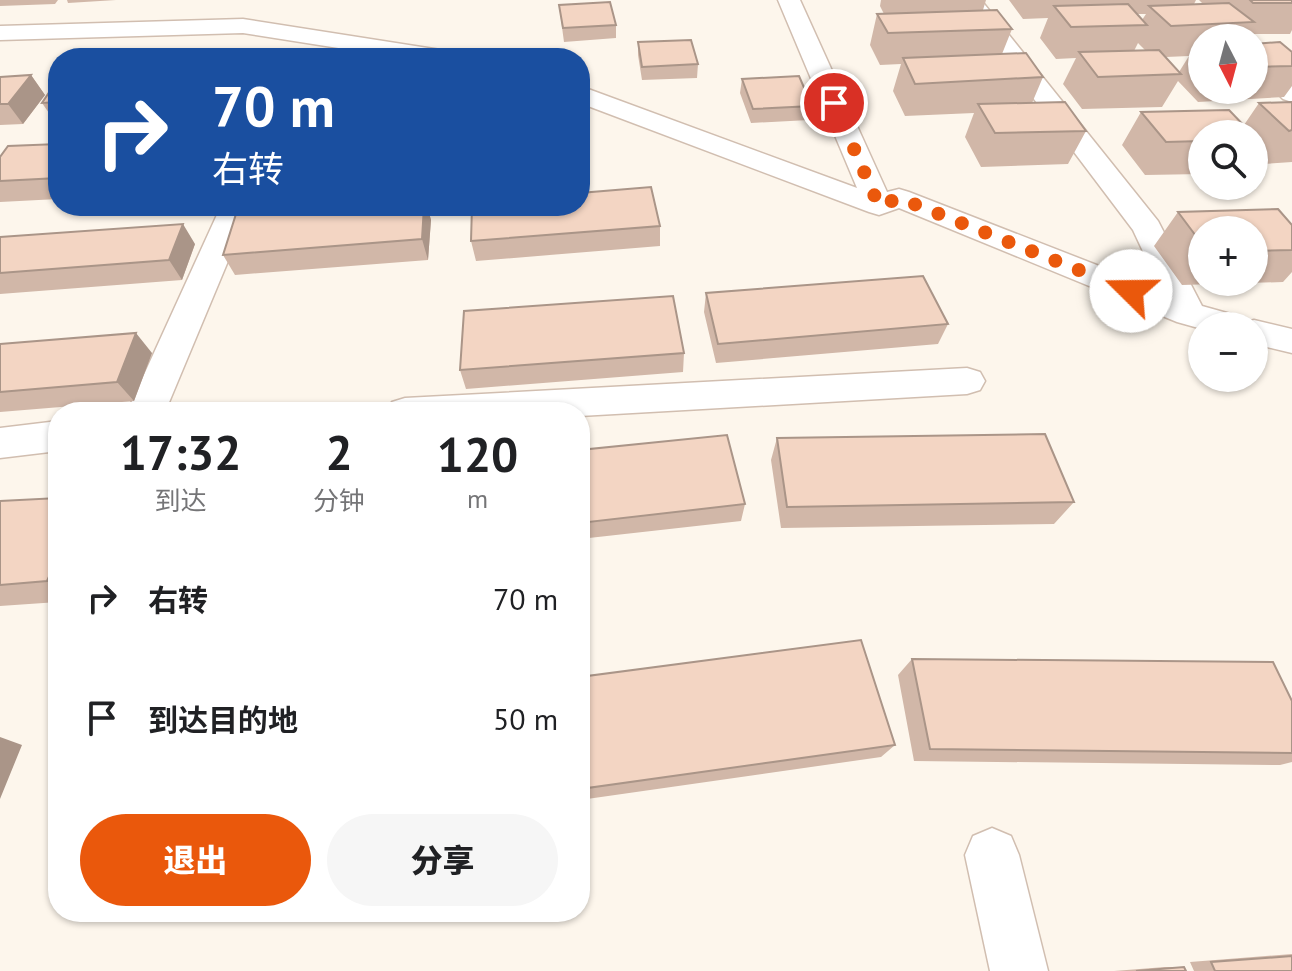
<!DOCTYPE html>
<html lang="zh">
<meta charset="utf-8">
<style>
body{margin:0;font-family:"PT Sans","Noto Sans SC",sans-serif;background:#f6f6f6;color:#202124;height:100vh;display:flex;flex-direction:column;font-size:30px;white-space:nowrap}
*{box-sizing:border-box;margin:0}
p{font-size:26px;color:#757577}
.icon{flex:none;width:44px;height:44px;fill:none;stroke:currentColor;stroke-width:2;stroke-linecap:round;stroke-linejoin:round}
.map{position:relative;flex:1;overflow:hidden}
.panel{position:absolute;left:48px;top:402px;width:542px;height:520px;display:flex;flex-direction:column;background:#fff;border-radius:32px;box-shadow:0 2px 6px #0004}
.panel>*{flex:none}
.hud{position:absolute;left:48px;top:48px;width:542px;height:168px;border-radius:32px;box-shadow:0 2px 6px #0004;background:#1a4fa0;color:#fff;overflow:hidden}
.needle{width:52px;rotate:174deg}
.tools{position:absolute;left:1188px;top:24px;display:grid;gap:16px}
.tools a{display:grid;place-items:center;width:80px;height:80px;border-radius:50%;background:#fff;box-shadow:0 2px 6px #0004;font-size:40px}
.pin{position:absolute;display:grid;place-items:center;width:68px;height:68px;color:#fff;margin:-34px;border:4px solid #fff;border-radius:50%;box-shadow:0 2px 8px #0007}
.me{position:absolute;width:88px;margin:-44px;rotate:292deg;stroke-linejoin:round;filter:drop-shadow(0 0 6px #0008)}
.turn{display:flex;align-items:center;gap:28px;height:168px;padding:0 32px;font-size:36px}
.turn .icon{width:104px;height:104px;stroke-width:2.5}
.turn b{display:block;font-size:56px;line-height:68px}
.eta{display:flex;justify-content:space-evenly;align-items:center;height:136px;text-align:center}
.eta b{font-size:48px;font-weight:800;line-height:56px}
.action{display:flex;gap:16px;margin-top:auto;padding:16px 32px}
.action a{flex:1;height:92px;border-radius:48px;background:#ea580c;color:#fff;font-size:32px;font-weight:800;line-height:92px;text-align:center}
.action a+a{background:#f6f6f6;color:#202124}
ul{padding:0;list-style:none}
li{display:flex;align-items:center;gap:24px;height:120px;padding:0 32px}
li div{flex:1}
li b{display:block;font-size:30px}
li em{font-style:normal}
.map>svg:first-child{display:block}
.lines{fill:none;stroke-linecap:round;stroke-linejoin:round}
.street-casing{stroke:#d1beb0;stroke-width:3}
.street{fill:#fff;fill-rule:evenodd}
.wall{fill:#d1b7a8;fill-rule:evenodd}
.shaded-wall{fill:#aa9588}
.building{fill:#f3d5c3;stroke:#aa9588;stroke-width:2}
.route{stroke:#ea580c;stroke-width:14;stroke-dasharray:0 25.2}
</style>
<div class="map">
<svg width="1292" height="971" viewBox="0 0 1292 971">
<rect width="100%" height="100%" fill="#fdf6ec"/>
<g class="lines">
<defs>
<path id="street" d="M778 0H800L887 192 899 189 909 192 1161 290 1133 230 959 0H981L1158 221 1202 306 1245 318 1247 322 1254 320 1292 329V353L1254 344V326H1202V329L1177 322 899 208 879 215 869 212 580 103V86L857 188Z
M243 19 447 51 455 53 459 58H402L243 33 0 40V26Z
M1254 50 1262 52 1292 80V102L1283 99 1254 70Z
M221 206H251L165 412H127Z
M967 368 980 372 985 381 980 390 967 394 580 416V412H386L392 402 405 398Z
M58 421V451L0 458V428Z
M992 828 1011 836 1019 855 1048 971H990L965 855 973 836Z"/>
</defs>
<use href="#street" class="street-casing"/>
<use href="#street" class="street"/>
</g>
<path class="wall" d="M0 0H58L55 4 0 6Z
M67 0H116L68 3Z
M881 0H986L983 10 1012 29 1002 54 1043 77 1032 103 1086 131 1068 164 981 167 965 137 974 113 905 116 893 91 901 64 880 65 870 45 877 14H884L880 6Z
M1009 0H1196L1194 4H1203L1199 0H1292V30L1290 34H1246L1244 38H1202V90H1254V44L1292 52V86L1284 97 1198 102 1178 81 1162 107 1082 109 1063 84 1076 58 1056 59 1040 38 1048 18 1023 19ZM1137 14H1146L1142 20ZM1138 43 1145 50 1134 51ZM1189 56 1179 72 1166 57Z
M559 5 616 25V38L564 42Z
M638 42 698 64 697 78 642 80 638 55Z
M31 75 45 95 23 124 0 125V77Z
M58 79V123H56L42 103Z
M742 79 812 106 809 120 751 123 740 93Z
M1292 102V162L1263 164 1254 154V134H1202V174L1145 175 1122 145 1141 112 1244 125 1259 103Z
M58 144V199L0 202V157Z
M347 206H427L431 220 428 260 235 275 223 255Z
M1278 209 1292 225V272L1283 282 1182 285 1154 246 1178 212ZM1202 230H1254V282H1202Z
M660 226V246L476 261 471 241Z
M0 237 195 244 182 280 0 294Z
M706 293 948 324 938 344 716 363 704 312Z
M0 344 152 353 134 401 0 412Z
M684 353 683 372 466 389 460 370Z
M777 438 1074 502 1054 524 781 528 771 460Z
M580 450 745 504 741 521 580 539Z
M58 498V602L0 606V501Z
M912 659 1292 701V762L1280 765 914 761 898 675Z
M580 677 895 745 881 757 580 800Z
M1292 954V971H1194L1190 962Z
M1165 967H1184L1186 971H1114Z"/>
<path class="shaded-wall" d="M31 75 45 95 23 124 8 104Z
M424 206H427L431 220 428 260 422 239Z
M183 224 195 244 182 280 169 260Z
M136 333 152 353 134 401 117 382Z
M58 557V588L47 581Z
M0 737 22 745 0 799Z"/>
<path class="building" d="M1250 0H1292V3H1253Z
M610 2 616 25 563 28 559 5Z
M1229 3 1254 22 1171 26 1149 6Z
M1128 4 1147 25 1071 27 1054 6Z
M997 10 1012 29 888 33 877 14Z
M691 40 698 64 642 67 638 42Z
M1280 42 1292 52V66L1254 67V44Z
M1195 46H1202V53Z
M1159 50 1181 74 1098 77 1079 52Z
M1026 53 1043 77 915 84 903 58Z
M31 75 8 104H0V77Z
M799 76 812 106 753 109 742 79Z
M58 79V102L42 103Z
M1065 102 1086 131 995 133 978 104Z
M1292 102V130L1289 131 1259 103Z
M1229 110 1252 134H1202V141L1166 142 1141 112Z
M58 144V178L0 181V157L8 146Z
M651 187 660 226 471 241 472 206H580V193Z
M347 206H424L422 239 223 255 236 214Z
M1278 209 1292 225V250L1254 251V230H1202V244L1178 212Z
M183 224 169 260 0 273V237Z
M923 276 948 324 718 344 706 293Z
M673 296 684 353 460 370 464 311Z
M136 333 117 382 0 392V344Z
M1045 434 1074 502 787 507 777 438Z
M727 435 745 504 580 523V450Z
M58 498V557L47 581 0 585V501Z
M861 640 895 745 580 789V677Z
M912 659 1273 662 1292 701V753L930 749Z
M1292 956V971H1215L1211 962Z
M1184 967 1186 971H1136Z"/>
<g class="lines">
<path class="route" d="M834 103 879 206 899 198 1131 291"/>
</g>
</svg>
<div class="tools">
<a><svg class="needle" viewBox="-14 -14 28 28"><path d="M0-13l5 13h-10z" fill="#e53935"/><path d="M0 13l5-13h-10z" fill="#757577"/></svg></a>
<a><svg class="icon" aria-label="search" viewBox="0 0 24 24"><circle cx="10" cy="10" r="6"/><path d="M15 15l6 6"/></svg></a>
<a>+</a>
<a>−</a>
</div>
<div class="pin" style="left:834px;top:103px;background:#d93025"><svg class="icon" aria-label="arrive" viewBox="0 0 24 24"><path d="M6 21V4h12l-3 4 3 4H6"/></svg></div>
<svg class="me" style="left:1131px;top:291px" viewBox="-20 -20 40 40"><circle r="19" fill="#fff"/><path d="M0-13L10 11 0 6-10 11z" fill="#ea580c"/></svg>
<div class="hud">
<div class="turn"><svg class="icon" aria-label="right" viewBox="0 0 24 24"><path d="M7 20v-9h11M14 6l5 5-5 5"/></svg><div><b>70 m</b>右转</div></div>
</div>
<section class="panel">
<div class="eta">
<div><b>17:32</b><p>到达</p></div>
<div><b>2</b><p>分钟</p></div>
<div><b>120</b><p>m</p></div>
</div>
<ul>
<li><svg class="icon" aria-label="right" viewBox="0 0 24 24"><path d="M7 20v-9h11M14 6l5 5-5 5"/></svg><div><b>右转</b></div><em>70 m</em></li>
<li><svg class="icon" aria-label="arrive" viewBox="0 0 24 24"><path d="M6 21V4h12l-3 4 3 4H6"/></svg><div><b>到达目的地</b></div><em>50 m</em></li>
</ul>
<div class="action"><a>退出</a><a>分享</a></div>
</section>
</div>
